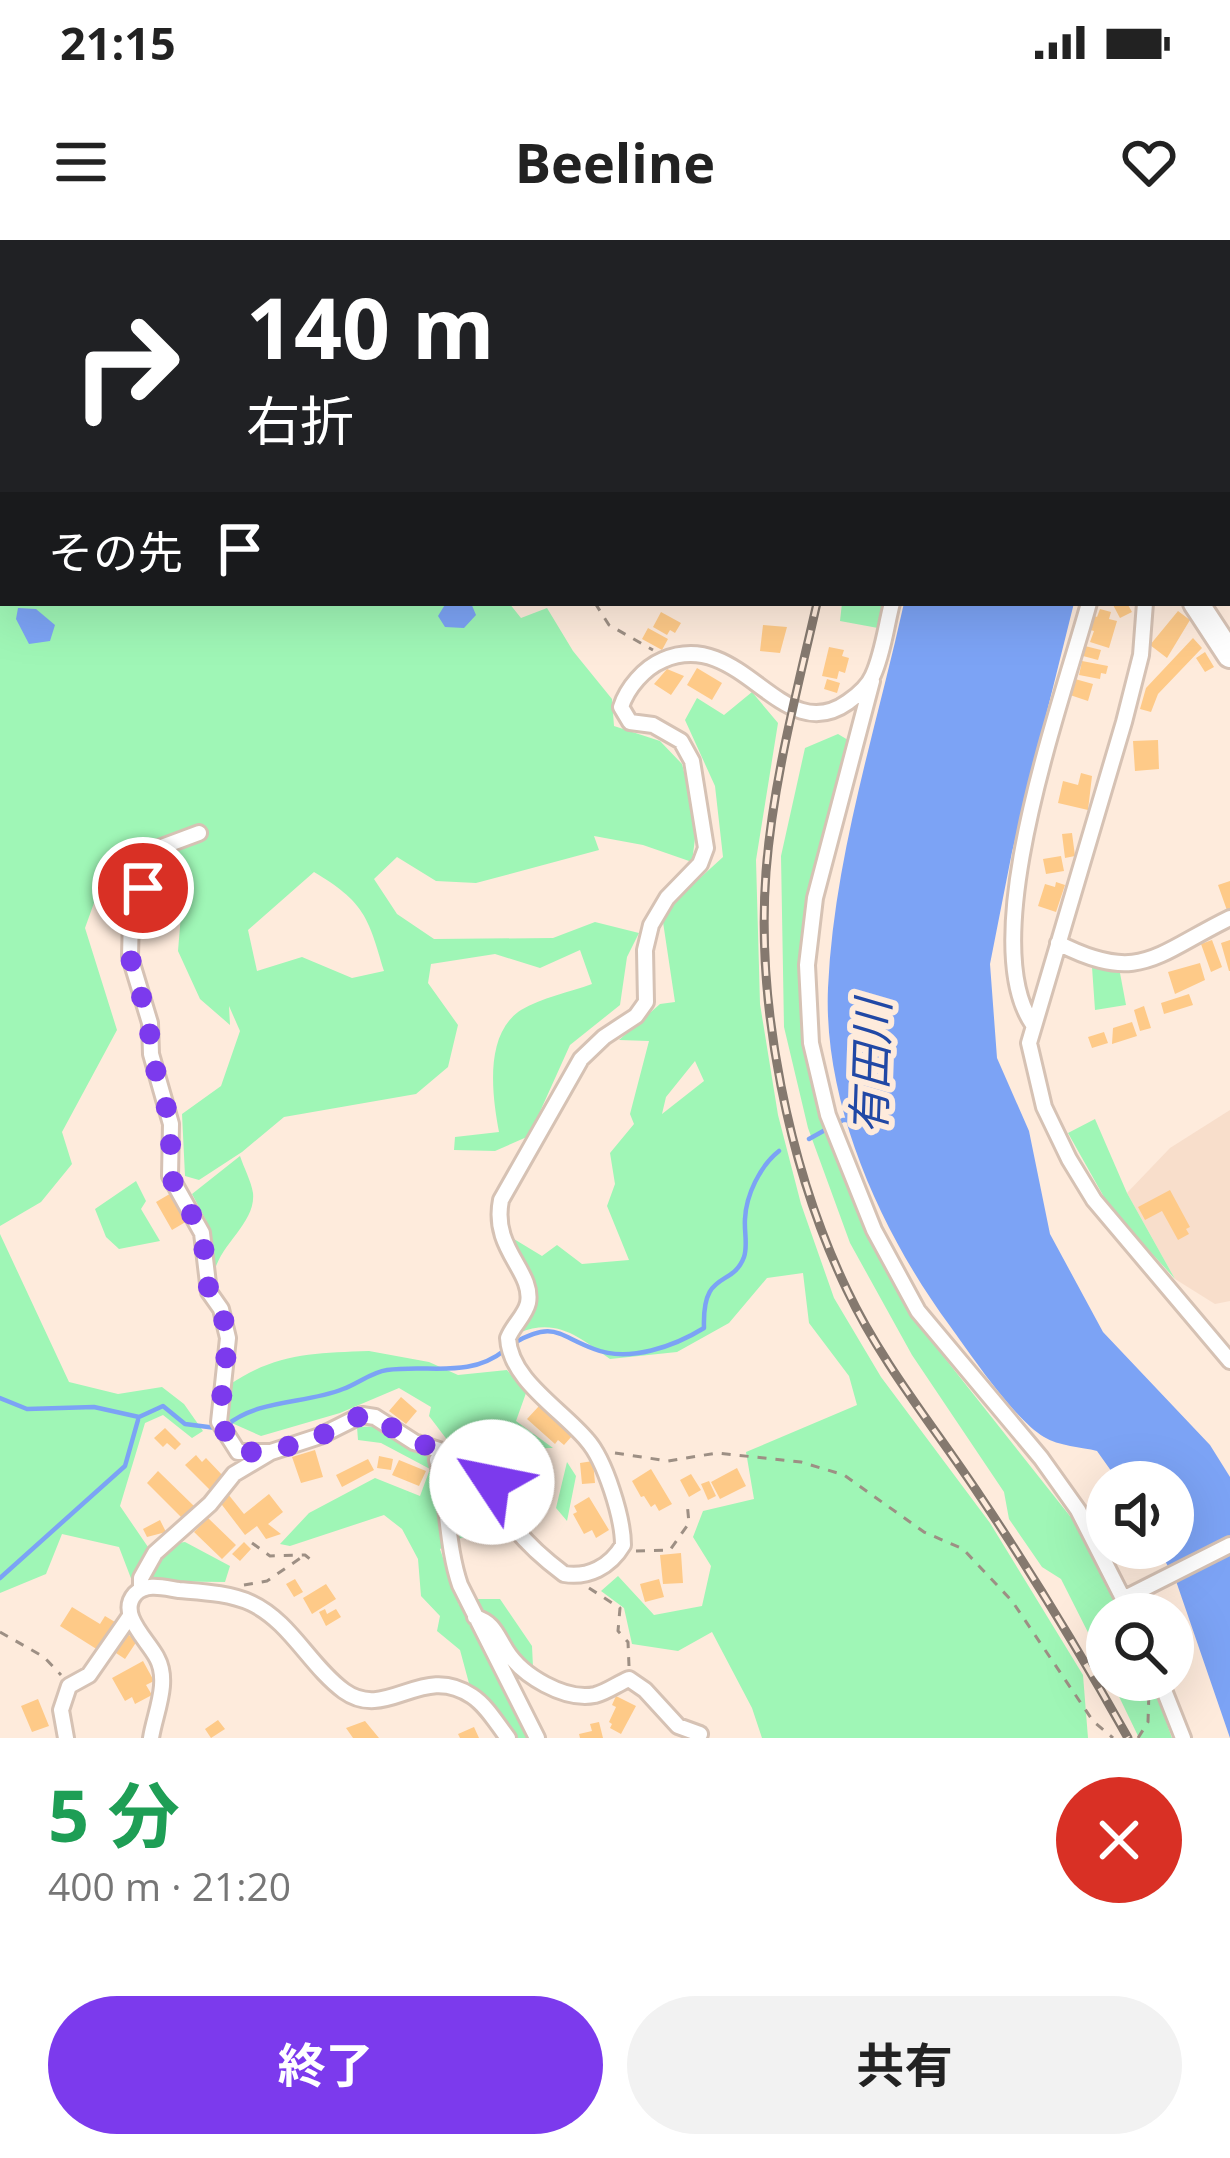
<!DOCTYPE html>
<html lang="ja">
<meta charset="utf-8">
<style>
body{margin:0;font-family:"Open Sans","Noto Sans JP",sans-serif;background:#f2f2f2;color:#222;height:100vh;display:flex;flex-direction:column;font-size:45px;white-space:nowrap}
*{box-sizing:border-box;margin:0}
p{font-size:39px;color:#767676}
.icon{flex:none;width:66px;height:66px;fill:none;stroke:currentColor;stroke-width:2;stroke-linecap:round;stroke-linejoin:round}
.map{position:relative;height:1498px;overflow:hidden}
.panel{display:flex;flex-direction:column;background:#fff;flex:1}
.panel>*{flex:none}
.guide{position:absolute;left:0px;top:0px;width:1230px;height:366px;box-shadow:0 12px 48px #0002;background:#202124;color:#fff;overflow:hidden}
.tools{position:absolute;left:1086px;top:1221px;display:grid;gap:24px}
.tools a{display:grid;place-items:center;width:108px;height:108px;border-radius:50%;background:#fff;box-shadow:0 12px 48px #0002;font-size:60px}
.pin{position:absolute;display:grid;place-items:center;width:102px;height:102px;color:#fff;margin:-51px;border:6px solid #fff;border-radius:50%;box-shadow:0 3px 12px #0007}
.me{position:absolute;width:132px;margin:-66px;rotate:304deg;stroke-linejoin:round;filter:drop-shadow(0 0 9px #0008)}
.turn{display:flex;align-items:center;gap:42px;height:252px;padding:0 48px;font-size:54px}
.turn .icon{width:156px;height:156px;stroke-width:2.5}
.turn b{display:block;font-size:84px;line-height:102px}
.then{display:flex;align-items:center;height:114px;padding:0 48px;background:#0003;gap:24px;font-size:45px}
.round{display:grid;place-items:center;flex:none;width:126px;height:126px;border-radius:63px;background:#f2f2f2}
.summary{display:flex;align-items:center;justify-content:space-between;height:204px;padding:0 48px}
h1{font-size:72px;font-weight:700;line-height:90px;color:#1e9e55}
.action{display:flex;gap:24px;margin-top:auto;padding:24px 48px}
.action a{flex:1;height:138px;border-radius:72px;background:#7c3aed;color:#fff;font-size:48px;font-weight:700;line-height:138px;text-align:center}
.action a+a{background:#f2f2f2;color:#222}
.status{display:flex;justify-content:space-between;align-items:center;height:84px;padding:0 60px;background:#fff;direction:ltr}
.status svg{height:33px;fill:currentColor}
header{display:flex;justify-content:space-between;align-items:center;height:156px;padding:0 48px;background:#fff;font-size:54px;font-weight:700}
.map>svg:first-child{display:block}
.built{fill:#f8decb}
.medical{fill:#f8dde2}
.green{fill:#9ff6b6;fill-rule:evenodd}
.water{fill:#7ca3f5}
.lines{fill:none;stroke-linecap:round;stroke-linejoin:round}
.stream{stroke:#7ca3f5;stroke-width:4.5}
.river{stroke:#7ca3f5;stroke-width:27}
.building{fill:#feca88}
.lane-casing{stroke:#d6c2b4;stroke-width:14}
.street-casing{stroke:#d6c2b4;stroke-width:20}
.highway-casing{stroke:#d6c2b4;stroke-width:30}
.path{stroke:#9d8f84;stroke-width:3;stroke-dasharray:9 9;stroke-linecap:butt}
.lane{stroke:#fff;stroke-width:8}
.street{stroke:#fff;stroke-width:14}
.highway{stroke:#fff;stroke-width:24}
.rail-casing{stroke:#85796f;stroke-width:9}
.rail{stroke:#feebdc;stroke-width:4.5;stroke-dasharray:14;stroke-linecap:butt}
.route{stroke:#7c3aed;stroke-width:21;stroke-dasharray:0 37.8}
.labels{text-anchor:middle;stroke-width:12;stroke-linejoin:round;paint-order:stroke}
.water-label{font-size:45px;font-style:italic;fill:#2148a5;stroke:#feebdc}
</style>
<div class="status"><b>21:15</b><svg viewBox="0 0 49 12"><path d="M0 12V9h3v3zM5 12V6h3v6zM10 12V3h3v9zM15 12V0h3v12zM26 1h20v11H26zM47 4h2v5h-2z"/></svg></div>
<header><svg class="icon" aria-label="menu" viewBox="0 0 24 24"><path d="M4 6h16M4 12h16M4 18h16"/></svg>Beeline<svg class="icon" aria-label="heart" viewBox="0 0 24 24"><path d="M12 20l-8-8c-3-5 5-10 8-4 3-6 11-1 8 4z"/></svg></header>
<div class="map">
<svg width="1230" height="1498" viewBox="0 0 1230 1498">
<rect width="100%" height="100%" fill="#feebdc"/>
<path class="built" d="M1230 870V1061L1215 1064 1175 1039 1127 953 1170 908Z"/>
<path class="medical" d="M601 0H839L840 3H602Z"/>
<path class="green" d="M0 0 158 3H3V363H509L521 378 547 368 573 411 612 459 614 486 660 501 682 524 697 583 692 622 643 605 594 596 599 610 476 643 436 641 397 617 374 639 397 674 434 699 553 698 595 682 639 693 627 717 620 765 570 805 529 896 495 911 454 910 455 897 499 892C492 855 484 794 521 770 541 758 570 752 592 744L580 710 540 728 495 714 431 724 428 743 458 785 448 827 416 854 284 877 242 912 199 940 185 936 182 874 221 846 240 791 229 766 230 785 200 759 178 711 185 626 181 615 99 649 85 688 117 790 62 892 72 924 41 962 0 986ZM314 632C364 662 368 676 384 731L352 738 302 717 257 731 248 690Z
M842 363H884L878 388 840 381Z
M752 452 778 483 756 620 760 764 778 875 801 964 834 1058 881 1137 990 1283 1083 1435 1088 1498H762L752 1468 712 1392 678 1411 632 1404 624 1368 601 1351 618 1336 654 1375 702 1366 711 1326 693 1297 703 1271 754 1259 746 1212 857 1165 849 1136 809 1083 803 1033 767 1038 729 1083 677 1112 610 1119C580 1098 557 1077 519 1093 551 1053 529 1036 509 996L542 1016 557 1005 582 1024 629 1020 607 966 615 944 610 913 634 884 630 874 649 801 619 800 660 764 675 762 663 682 677 659 723 617 715 546 685 480 697 458 724 475ZM695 821 704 841 662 874 666 857Z
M838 494 848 500 810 652 805 804 821 880 863 987 917 1083 1077 1285 1120 1374H1107V1430L1061 1339 1042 1327 1009 1279 1004 1252 912 1115 850 1003 808 888 784 787 781 616 805 508Z
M1092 727 1120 733 1126 765 1095 770Z
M1095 879 1127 953 1175 1039 1109 966 1068 893Z
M240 916C244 928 251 941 253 953 256 982 222 1003 215 1030L207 982 192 954Z
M136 941 146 961 141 969 160 1001 119 1009 106 997 95 969Z
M0 994 69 1142 118 1154 162 1147 184 1164 203 1191 192 1198 163 1175 145 1183 120 1266 148 1307 185 1302 230 1326 225 1342 132 1341 119 1307 62 1294 46 1334 0 1353Z
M369 1111 429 1122 458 1135 507 1130 526 1153 516 1181 553 1208 479 1209 448 1201 429 1176 431 1167 399 1148 340 1173 261 1196 225 1180 229 1145C276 1113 314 1113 369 1111Z
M384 1186 412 1209 455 1220 473 1295 454 1300 440 1309 459 1365 472 1359H500L532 1406 533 1427 495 1422 508 1461 529 1498H514L491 1465 470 1447 460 1410 437 1391 440 1376 421 1356 418 1319 402 1289 384 1275 290 1306 280 1304 309 1273 375 1238 420 1256 430 1229 381 1203 358 1200 357 1187Z
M567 1222 576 1236 567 1281 556 1268Z
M1111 1440H1152L1172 1498H1139Z"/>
<path class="water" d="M446 363H471L476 375 464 388 445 387 438 376Z
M904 363H1074L1012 612 990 724 997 818 1029 891 1050 994 1103 1092 1210 1205 1230 1237V1498L1176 1341 1158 1308H1173V1242H1119L1097 1211C1082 1207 1058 1206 1044 1197 1015 1180 971 1115 950 1086 882 994 823 865 828 748 834 617 876 490 904 363Z
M18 368 36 369 55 385 50 401 29 404 16 379Z"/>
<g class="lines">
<path class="stream" d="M591 0 593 3
M119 3 120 0
M0 136 3 135
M809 899 843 880H852
M514 1103C555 1080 558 1096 594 1109 629 1123 675 1106 704 1088 702 1028 732 1049 744 1017 748 1006 744 991 745 979 746 955 760 926 779 911
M0 1158 27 1169 94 1167 139 1177 163 1166 185 1184 216 1188
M227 1185C259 1159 306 1164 343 1149 357 1144 372 1132 387 1130 429 1124 469 1139 505 1110
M0 1338 125 1226 138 1180"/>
<path class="river" d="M1227 234H1230"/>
</g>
<path class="building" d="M1112 363H1127L1132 372 1120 378Z
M1100 369 1111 372 1109 379 1117 381 1109 408 1090 402 1094 391 1087 389 1092 375 1097 377Z
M1178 371 1190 380 1167 418 1150 405Z
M661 372 681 383 675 393 670 390 667 395 653 387Z
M763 385 787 387 780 413 760 411Z
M648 388 668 399 662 410 642 399Z
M1193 398 1202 408 1158 454 1151 472 1140 469 1146 448Z
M1085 406 1101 410 1098 420 1083 416Z
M829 407 844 410 842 416 849 418 845 433 839 431 837 439 822 436Z
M1205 412 1214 427 1205 432 1196 418Z
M1082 421 1108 426 1106 434 1101 433 1100 439 1079 435Z
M697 428 722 443 712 460 687 445Z
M667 429 684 436 671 455 654 444Z
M827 439 840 443 837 453 824 449Z
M1075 439 1093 444 1088 461 1070 455Z
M1158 500 1159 529 1135 531 1133 501Z
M1081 533 1092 536 1088 570 1058 563 1063 541 1078 545Z
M1072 593 1075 616 1065 618 1062 594Z
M1061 616 1064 631 1046 634 1043 619Z
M1230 641V676H1229L1218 645Z
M1056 642 1065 645 1056 672 1038 666 1045 644 1055 647Z
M1212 700 1222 727 1211 732 1201 704Z
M1230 700V731H1229L1221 703Z
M1200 723 1205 740 1175 754 1168 732Z
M1189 754 1193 765 1164 774 1161 763Z
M1144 766 1151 788 1140 791 1134 770Z
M1132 782 1137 796 1112 804 1113 788Z
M1104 792 1108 803 1092 808 1088 797Z
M1170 950 1190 987 1186 989 1189 994 1178 1000 1162 971 1145 980 1138 967Z
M173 952 189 980 172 990 156 962Z
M401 1157 417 1171 406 1184 389 1171Z
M539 1166 572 1196 564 1205 558 1200 555 1204 527 1179Z
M165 1188 181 1204 175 1210 167 1203 163 1207 154 1198Z
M315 1210 323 1237 301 1243 292 1217Z
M196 1215 202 1222 206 1218 224 1237 210 1250 185 1225Z
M379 1216 393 1219 391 1230 377 1228Z
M368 1219 374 1230 342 1247 336 1235Z
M399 1220 426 1231 419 1246 392 1235Z
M593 1221 595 1243 582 1244 580 1223Z
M737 1228 746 1246 720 1259 711 1242Z
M651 1229 672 1264 659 1271 655 1264 651 1267 644 1256 641 1257 632 1241Z
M158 1231 195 1267 183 1279 147 1243Z
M691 1234 701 1250 689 1257 680 1240Z
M709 1241 716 1256 708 1260 701 1244Z
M228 1254 244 1274 269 1254 283 1272 268 1284 281 1294 266 1299 257 1286 245 1295 219 1261Z
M589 1257 609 1290 596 1298 592 1290 584 1294 573 1274 577 1272 574 1266Z
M208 1278 236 1305 222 1319 194 1292Z
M160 1280 166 1292 147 1297 143 1289Z
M244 1302 251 1309 240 1321 232 1314Z
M681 1313 683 1343 663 1344 660 1315Z
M295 1339 303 1352 294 1357 286 1344Z
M659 1339 664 1357 645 1362 640 1344Z
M326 1344 336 1359 312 1374 303 1358Z
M72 1367 100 1384 105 1376 115 1382 98 1410 60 1386Z
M325 1369 327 1374 336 1369 341 1377 326 1386 319 1372Z
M125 1392 137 1401 125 1419 113 1411Z
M143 1421 154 1441 146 1445 152 1455 135 1464 132 1457 125 1461 112 1438Z
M616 1456 636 1466 621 1494 610 1488 612 1484 609 1482 616 1467 612 1465Z
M38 1459 49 1486 32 1492 21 1466Z
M218 1480 225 1489 211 1498 205 1489Z
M365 1481 379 1498H353L346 1488Z
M599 1482 603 1498H580L579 1494 592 1491 590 1484Z
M474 1487 479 1498H460L458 1494Z"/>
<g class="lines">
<defs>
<path id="lane" d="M954 0V3"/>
<path id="street" d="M1227 287H1230
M1145 363 1141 415 1124 482 1029 803 1044 867 1069 919 1094 960 1230 1121
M872 441 815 658 807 725 811 803 828 875 874 990 918 1071 1041 1218 1078 1270 1131 1374
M199 593 156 609 144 622 143 648 131 676 130 717 150 783 151 814 171 884 170 936 202 993 209 1052 221 1069 228 1098 219 1182 238 1212H271
M1058 703C1140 745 1156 714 1230 678
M1032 783C975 698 1063 459 1089 363
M141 1349V1338L155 1313 210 1264 234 1234 271 1212 320 1196 362 1175 375 1177 414 1202 442 1211
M1125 1358 1230 1305
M475 1377C494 1383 496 1394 506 1410 522 1436 565 1461 595 1455 607 1452 617 1444 629 1439L645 1450 678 1486 700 1494
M1160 1440 1183 1498
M66 1498 61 1470 69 1446 89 1435 130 1376
M151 1498C155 1473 170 1442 157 1418 148 1400 117 1374 135 1354 146 1342 165 1348 179 1350 202 1352 229 1353 251 1363 290 1381 310 1426 344 1451 387 1482 422 1422 472 1456 487 1466 497 1484 508 1498
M537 1498 460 1345C446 1304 449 1261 437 1220L448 1210C495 1225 485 1244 508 1279 522 1299 544 1319 564 1334 588 1338 610 1327 623 1305 623 1278 605 1220 587 1200 561 1169 510 1140 508 1098 513 1085 525 1076 528 1063 534 1031 491 1009 501 960L581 819 604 797 636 776 646 762 645 710 651 685 667 658 700 624 706 608 692 521 681 501 653 485 630 482 621 467C627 448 644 428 663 420 742 386 781 510 848 462 858 455 868 447 873 435 883 413 886 386 892 363"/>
<path id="highway" d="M897 0V3
M1196 363 1230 415"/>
</defs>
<use href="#lane" class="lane-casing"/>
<use href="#street" class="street-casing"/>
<use href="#highway" class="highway-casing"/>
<path class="path" d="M572 0 574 3
M1216 0 1217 3
M1227 44 1230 56
M595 363 609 385 653 410
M615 1213 668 1221 717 1213 801 1222 844 1235 924 1292 963 1309 1012 1361 1093 1481 1113 1498
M252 1303 270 1316 305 1315 316 1324
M636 1311 670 1310 689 1283 687 1262
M244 1345 267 1341 305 1315
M589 1348 620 1368 618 1391 628 1402 629 1426
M0 1392 44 1417 61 1435
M1138 1498 1148 1482 1149 1451"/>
<use href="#lane" class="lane"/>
<use href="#street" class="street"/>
<use href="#highway" class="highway"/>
<defs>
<path id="rail" d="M858 0 859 3
M817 363C797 451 773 541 766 632 756 766 789 929 847 1050 882 1124 935 1188 980 1256 1033 1335 1082 1416 1128 1498"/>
</defs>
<use href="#rail" class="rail-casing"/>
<use href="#rail" class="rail"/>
</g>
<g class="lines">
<path class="route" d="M143 648 131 676 130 717 149 783 151 814 171 884 170 936 202 993 209 1052 221 1069 228 1098 219 1182 238 1212H271L320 1196 362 1175 375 1177 414 1202 469 1217 485 1229 492 1242"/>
</g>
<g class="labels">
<g class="water-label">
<text transform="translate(871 827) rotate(-88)" y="16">有田川</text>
</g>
</g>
</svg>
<div class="tools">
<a><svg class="icon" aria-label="sound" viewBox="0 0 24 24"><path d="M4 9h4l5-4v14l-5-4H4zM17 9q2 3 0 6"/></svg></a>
<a><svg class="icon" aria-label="search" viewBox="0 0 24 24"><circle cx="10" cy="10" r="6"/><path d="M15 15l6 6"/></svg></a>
</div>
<div class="pin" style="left:143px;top:648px;background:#d93025"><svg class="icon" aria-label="arrive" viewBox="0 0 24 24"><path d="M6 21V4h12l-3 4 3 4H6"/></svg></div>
<svg class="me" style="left:492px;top:1242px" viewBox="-20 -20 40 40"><circle r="19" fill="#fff"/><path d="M0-13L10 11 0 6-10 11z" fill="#7c3aed"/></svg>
<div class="guide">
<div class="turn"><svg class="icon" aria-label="right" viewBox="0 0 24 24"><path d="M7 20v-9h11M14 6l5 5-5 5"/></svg><div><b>140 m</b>右折</div></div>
<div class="then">その先<svg class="icon" aria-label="arrive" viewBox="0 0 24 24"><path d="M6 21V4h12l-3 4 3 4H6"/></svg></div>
</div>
</div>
<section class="panel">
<div class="summary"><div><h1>5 分</h1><p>400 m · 21:20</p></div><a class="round" style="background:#d93025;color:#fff"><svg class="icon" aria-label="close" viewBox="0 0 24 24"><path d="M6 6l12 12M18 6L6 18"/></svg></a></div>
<div class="action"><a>終了</a><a>共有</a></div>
</section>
